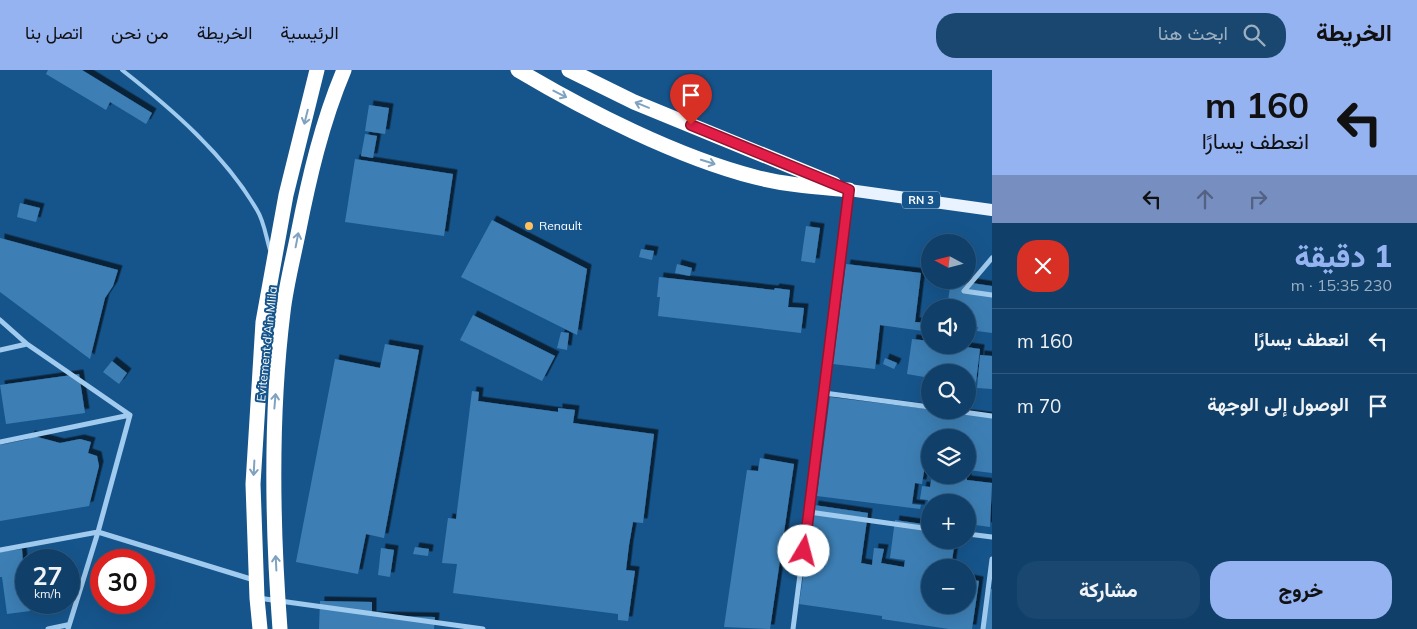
<!DOCTYPE html>
<html lang="ar">
<meta charset="utf-8">
<style>
body{margin:0;font-family:Mulish,Vazirmatn,sans-serif;background:#19476f;color:#f1f3f6;direction:rtl;height:100vh;display:flex;flex-direction:column;font-size:19px;white-space:nowrap}
*{box-sizing:border-box;margin:0}
p{font-size:16px;color:#9cafc0}
.icon{flex:none;width:28px;height:28px;fill:none;stroke:currentColor;stroke-width:2;stroke-linecap:round;stroke-linejoin:round}
.map{position:relative;flex:1;overflow:hidden;direction:ltr}
.details{display:flex;flex-direction:column;background:#104069;width:425px}
.details>*{flex:none}
.hud{background:#95b2f1;color:#111;overflow:hidden}
.needle{width:32px;rotate:277deg}
.fabs{position:absolute;left:921px;top:164px;display:grid;gap:10px}
.fabs a{display:grid;place-items:center;width:55px;height:55px;border-radius:50%;background:#104069;box-shadow:0 5px 20px #0002,0 0 0 1px #30597d;font-size:25px}
.speed{position:absolute;left:15px;top:479px;display:flex;gap:10px;font-size:25px;font-weight:700;text-align:center}
.speed>*{display:grid;place-content:center;width:65px;height:65px;border-radius:50%;background:#104069;box-shadow:0 5px 20px #0002,0 0 0 1px #30597d;line-height:1}
.speed small{font-size:12px;font-weight:400}
.speed .limit{border:8px solid #d22;background:#fff;color:#111}
.pin{position:absolute;display:grid;place-items:center;width:42px;height:42px;color:#fff;margin:-51px -21px;border-radius:50% 50% 50% 0;rotate:-45deg;box-shadow:0 0 5px #0007}
.pin .icon{rotate:45deg}
.me{position:absolute;width:55px;margin:-28px;rotate:8deg;stroke-linejoin:round;filter:drop-shadow(0 0 4px #0008)}
.turn{display:flex;align-items:center;gap:18px;height:105px;padding:0 25px;font-size:22px}
.turn .icon{width:65px;height:65px;stroke-width:2.5}
.turn b{display:block;font-size:35px;line-height:42px}
.lanes{display:flex;align-items:center;height:48px;padding:0 25px;background:#0003;justify-content:center;gap:25px;direction:ltr}
.lanes .off{opacity:.35}
.round{display:grid;place-items:center;flex:none;width:52px;height:52px;border-radius:20px;background:#19476f}
.summary{display:flex;align-items:center;justify-content:space-between;height:85px;padding:0 25px}
h1{font-size:30px;font-weight:800;line-height:38px;color:#95b2f1}
.button{display:flex;gap:10px;margin-top:auto;padding:10px 25px}
.button a{flex:1;height:58px;border-radius:20px;background:#95b2f1;color:#111;font-size:20px;font-weight:800;line-height:58px;text-align:center}
.button a+a{background:#19476f;color:#f1f3f6}
ul{padding:0;list-style:none}
li{display:flex;align-items:center;gap:15px;height:65px;padding:0 25px;border-top:1px solid #30597d}
li div{flex:1}
li b{display:block;font-size:19px}
li em{font-style:normal}
header{display:flex;align-items:center;gap:30px;box-sizing:border-box;height:70px;padding:0 25px;background:#95b2f1;color:#111}
header strong{font-size:24px}
nav{display:flex;gap:28px;margin-inline-start:auto;font-size:18px}
.search{width:350px;height:45px;background:#19476f;display:flex;align-items:center;gap:12px;box-sizing:border-box;padding:0 18px;border-radius:20px;color:#9cafc0;font-size:19px}
main{display:flex;flex:1;min-height:0}
.map>svg:first-child{display:block}
.building{fill:#3e7fb5;filter:url(#shadow)}
.lines{fill:none;stroke-linecap:round;stroke-linejoin:round}
.lane{stroke:#a0cbef;stroke-width:4}
.street{stroke:#a0cbef;stroke-width:5}
.primary{stroke:#e8f3ff;stroke-width:12}
.highway{stroke:#fff;stroke-width:15}
.oneway{stroke:#7fa2c0}
.route-casing{stroke:#92132f;stroke-width:12}
.route{stroke:#e11d48;stroke-width:9}
.poi-dot{fill:#ffc15e;stroke:#16558c;stroke-width:2}
.labels{text-anchor:middle;stroke-width:4;stroke-linejoin:round;paint-order:stroke}
.shield{fill:#16558c;stroke:#b9ccdc;stroke-width:1}
.shield-label{font-size:11px;font-weight:bold;fill:#fff}
.poi-label{font-size:12px;fill:#fff;stroke:#16558c;text-anchor:start}
.street-label{font-size:12px;fill:#fff;stroke:#16558c}
</style>
<header>
<strong>الخريطة</strong>
<div class="search"><svg class="icon" aria-label="search" viewBox="0 0 24 24"><circle cx="10" cy="10" r="6"/><path d="M15 15l6 6"/></svg>ابحث هنا</div>
<nav><a>الرئيسية</a><a>الخريطة</a><a>من نحن</a><a>اتصل بنا</a></nav>
</header>
<main>
<section class="details">
<div class="hud">
<div class="turn"><svg class="icon" aria-label="left" viewBox="0 0 24 24"><path d="M17 20v-9H6M10 6l-5 5 5 5"/></svg><div><b>160 m</b>انعطف يسارًا</div></div>
<div class="lanes"><svg class="icon" aria-label="left" viewBox="0 0 24 24"><path d="M17 20v-9H6M10 6l-5 5 5 5"/></svg><svg class="icon off" aria-label="ahead" viewBox="0 0 24 24"><path d="M12 20V5M6 11l6-6 6 6"/></svg><svg class="icon off" aria-label="right" viewBox="0 0 24 24"><path d="M7 20v-9h11M14 6l5 5-5 5"/></svg></div>
</div>
<div class="summary"><div><h1>1 دقيقة</h1><p>230 m · 15:35</p></div><a class="round" style="background:#d93025;color:#fff"><svg class="icon" aria-label="close" viewBox="0 0 24 24"><path d="M6 6l12 12M18 6L6 18"/></svg></a></div>
<ul>
<li><svg class="icon" aria-label="left" viewBox="0 0 24 24"><path d="M17 20v-9H6M10 6l-5 5 5 5"/></svg><div><b>انعطف يسارًا</b></div><em>160 m</em></li>
<li><svg class="icon" aria-label="arrive" viewBox="0 0 24 24"><path d="M6 21V4h12l-3 4 3 4H6"/></svg><div><b>الوصول إلى الوجهة</b></div><em>70 m</em></li>
</ul>
<div class="button"><a>خروج</a><a>مشاركة</a></div>
</section>
<div class="map">
<svg width="992" height="559" viewBox="0 0 992 559">
<defs>
<filter id="shadow"><feDropShadow dx="4.5" dy="-4.5" stdDeviation="0" flood-color="#0009"/></filter>
</defs>
<rect width="100%" height="100%" fill="#16558c"/>
<path class="building" d="M48 0H82L152 43 146 54 110 32 106 40 46 4Z
M369 35 389 38 385 64 365 61Z
M365 64 377 66 373 88 361 86Z
M355 89 453 104 444 166 345 152Z
M20 133 40 138 36 152 17 147Z
M492 150 587 199 577 265 461 207Z
M806 156 820 158 815 193 801 191Z
M0 168 118 200 113 216 105 228 90 289 0 222Z
M641 179 654 181 652 190 639 187Z
M677 194 692 198 690 206 675 203Z
M846 194 921 203 915 252 930 253V262L880 255 875 299 833 294Z
M659 207 774 220 775 218 790 220 788 237 804 238 801 263 658 246 660 227H657Z
M951 210 992 216V263L977 261 978 257 968 256V238H947Z
M473 245 555 286 542 311 460 270Z
M561 262 569 263 567 280 557 278Z
M912 269 930 271V275H953L980 279 976 312 968 310V302H930V308L907 304Z
M385 274 419 280 384 468 366 464 358 504 296 492 335 289 380 298Z
M980 285 992 286V319L977 318Z
M885 288 897 293 894 299 883 294Z
M112 291 127 303 119 314 103 302Z
M79 304 85 343 6 354 0 315Z
M472 321 479 322 478 331 558 342V338L575 340 573 353 654 364 643 453 633 452 629 475 626 500 635 501 628 551 618 550V544L453 523 457 494 442 493 448 448 456 449Z
M830 327 992 347V403L968 400V368H930V396L925 395 922 414 915 413 912 434 921 435 920 439 817 426Z
M30 365 60 373 80 369 91 372 88 383 97 386 99 396 89 436 0 451V375L29 369Z
M760 388 794 394 770 559 724 557 747 400 758 401Z
M932 405H967V410L992 413 990 457 968 454V432H930V449H926L928 430 920 429 922 416 930 417Z
M814 435 868 443 861 493 872 495 874 478 884 479 881 493 904 497 905 490 890 488 895 450 930 455V470H955L951 498H930V535H968V509L979 511 972 559H949L882 549V546L799 534Z
M415 477 429 479 428 486 413 484Z
M381 478 394 480 390 507 378 505Z
M22 479 26 532H28L30 541 7 544 2 507H0V482Z
M989 519H992V559H984Z
M320 531 372 532V546L435 547 434 559H319Z"/>
<g class="lines">
<path class="lane" d="M122 0C172 39 225 85 257 140 264 151 266 167 270 180"/>
<path class="street" d="M992 188 964 221 992 225
M0 250 27 274
M0 280 27 274 130 345 98 462 0 480
M824 323 930 337
M949 340 992 346
M0 372 130 345
M809 442 930 459
M968 464 992 467
M258 528 483 559
M48 559 67 555
M68 559 98 462 254 510
M793 559 849 123
M983 559 992 489"/>
<path class="primary" d="M849 120 992 140"/>
<path class="highway" d="M518 0C587 41 677 87 755 107 786 115 817 117 849 120
M569 0 634 32 834 114
M260 559 257 528 253 414 263 252 286 125 317 0
M280 559C272 453 270 347 283 242 286 216 293 189 298 164 309 108 322 52 344 0"/>
</g>
<defs><path id="oneway-shaft" d="M-6 0H5M1.5-3L5.5 0L1.5 3" fill="none" stroke-width="1.6" stroke-linecap="round" stroke-linejoin="round" transform="scale(1.25)"/></defs>
<g class="oneway">
<use href="#oneway-shaft" transform="translate(560 24) rotate(27)"/>
<use href="#oneway-shaft" transform="translate(642 35) rotate(-158)"/>
<use href="#oneway-shaft" transform="translate(306 47) rotate(104)"/>
<use href="#oneway-shaft" transform="translate(708 92) rotate(17)"/>
<use href="#oneway-shaft" transform="translate(297 170) rotate(-79)"/>
<use href="#oneway-shaft" transform="translate(275 331) rotate(-85)"/>
<use href="#oneway-shaft" transform="translate(254 398) rotate(93)"/>
<use href="#oneway-shaft" transform="translate(276 493) rotate(-93)"/>
</g>
<g class="lines">
<defs>
<path id="route" d="M691 55 849 120 804 481"/>
</defs>
<use href="#route" class="route-casing"/>
<use href="#route" class="route"/>
</g>
<circle class="poi-dot" cx="529" cy="156" r="5"/>
<g class="labels">
<rect class="shield" x="902" y="121.5" width="38" height="17" rx="4"/>
<g class="shield-label">
<text x="921" y="134">RN 3</text>
</g>
<g class="poi-label">
<text x="539" y="160">Renault</text>
</g>
<g class="street-label">
<text transform="translate(267 274) rotate(-84)" y="4">Evitement d'Ain Mlila</text>
</g>
</g>
</svg>
<div class="fabs">
<a><svg class="needle" viewBox="-14 -14 28 28"><path d="M0-13l5 13h-10z" fill="#e53935"/><path d="M0 13l5-13h-10z" fill="#9cafc0"/></svg></a>
<a><svg class="icon" aria-label="sound" viewBox="0 0 24 24"><path d="M4 9h4l5-4v14l-5-4H4zM17 9q2 3 0 6"/></svg></a>
<a><svg class="icon" aria-label="search" viewBox="0 0 24 24"><circle cx="10" cy="10" r="6"/><path d="M15 15l6 6"/></svg></a>
<a><svg class="icon" aria-label="layers" viewBox="0 0 24 24"><path d="M12 4l9 5-9 5-9-5zM3 14l9 5 9-5"/></svg></a>
<a>+</a>
<a>−</a>
</div>
<div class="speed"><div>27<small>km/h</small></div><div class="limit">30</div></div>
<div class="pin" style="left:691px;top:55px;background:#d93025"><svg class="icon" aria-label="arrive" viewBox="0 0 24 24"><path d="M6 21V4h12l-3 4 3 4H6"/></svg></div>
<svg class="me" style="left:804px;top:481px" viewBox="-20 -20 40 40"><circle r="19" fill="#fff"/><path d="M0-13L10 11 0 6-10 11z" fill="#e11d48"/></svg>
</div>
</main>
